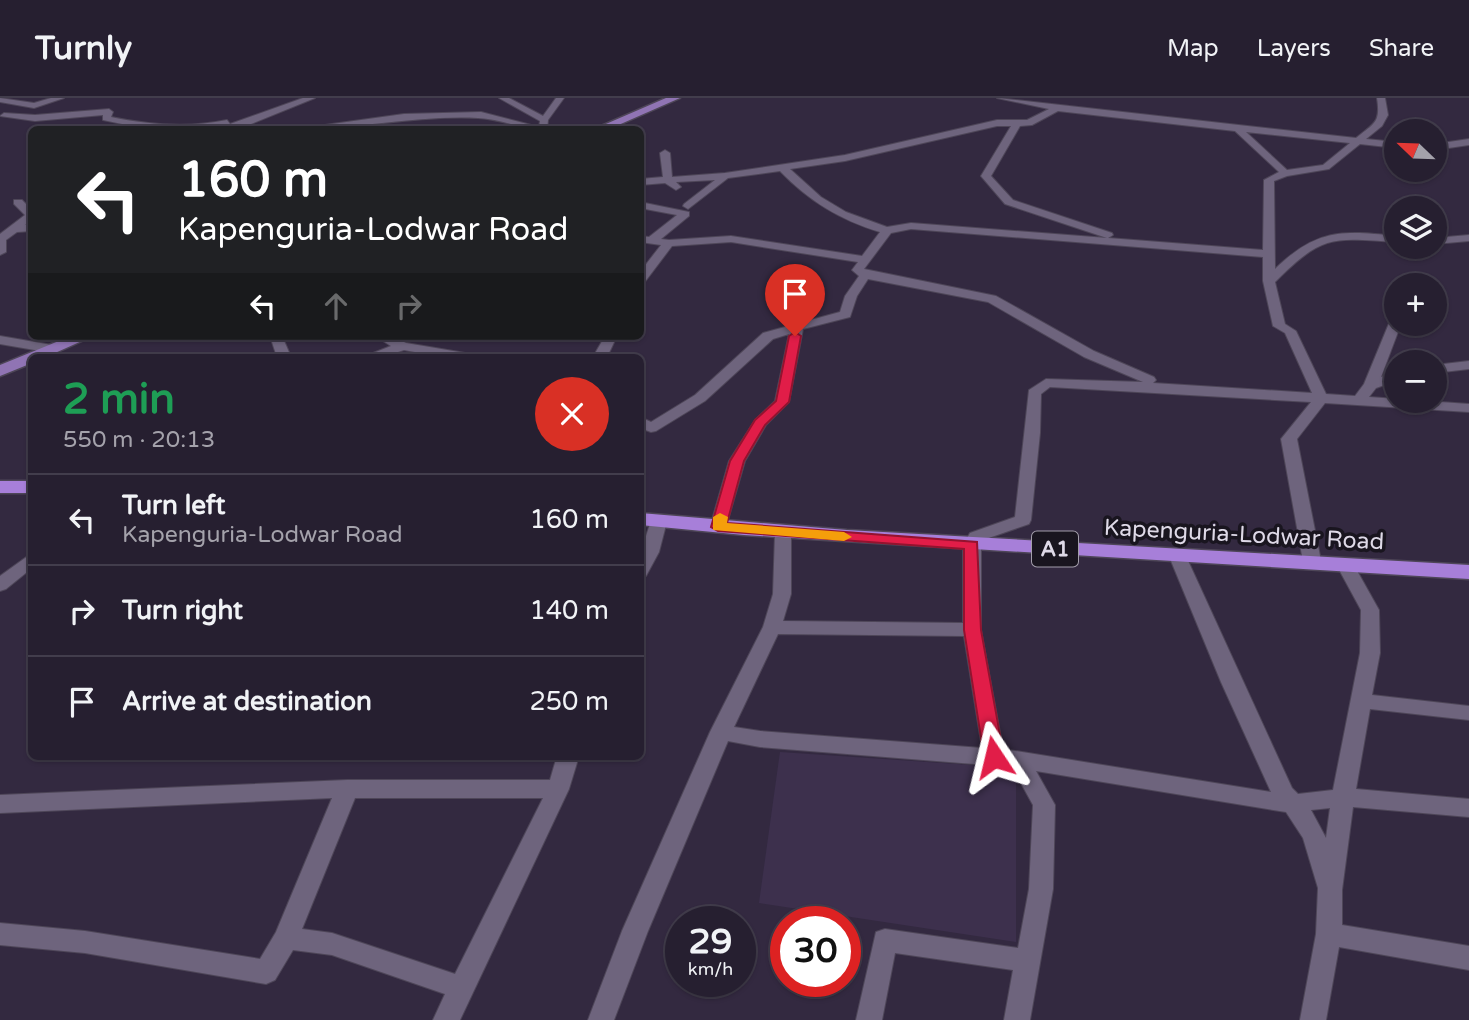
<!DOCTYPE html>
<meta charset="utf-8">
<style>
body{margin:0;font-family:"Varela Round",sans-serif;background:#2e2738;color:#f1f3f6;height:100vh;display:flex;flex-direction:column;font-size:26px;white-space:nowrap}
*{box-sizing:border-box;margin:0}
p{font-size:23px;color:#a4a2ab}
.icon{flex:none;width:38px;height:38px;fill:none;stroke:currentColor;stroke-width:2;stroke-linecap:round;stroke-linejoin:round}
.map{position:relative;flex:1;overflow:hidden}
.panel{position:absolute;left:28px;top:256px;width:616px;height:406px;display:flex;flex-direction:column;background:#261f30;border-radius:10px;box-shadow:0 2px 5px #0004,0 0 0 2px #423d4c}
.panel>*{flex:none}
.hud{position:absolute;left:28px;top:28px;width:616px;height:214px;border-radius:10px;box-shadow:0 2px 5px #0004,0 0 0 2px #423d4c;background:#202124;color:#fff;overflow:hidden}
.needle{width:46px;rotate:293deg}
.buttons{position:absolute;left:1384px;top:21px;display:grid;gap:14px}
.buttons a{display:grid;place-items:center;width:63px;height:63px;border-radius:50%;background:#261f30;box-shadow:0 2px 5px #0004,0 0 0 2px #423d4c;font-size:35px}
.speed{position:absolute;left:665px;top:808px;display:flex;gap:14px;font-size:35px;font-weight:700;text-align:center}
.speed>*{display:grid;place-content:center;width:91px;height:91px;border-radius:50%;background:#261f30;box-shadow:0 2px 5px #0004,0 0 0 2px #423d4c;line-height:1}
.speed small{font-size:18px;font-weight:400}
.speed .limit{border:10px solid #d22;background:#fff;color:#111}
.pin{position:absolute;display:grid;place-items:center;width:60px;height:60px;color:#fff;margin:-72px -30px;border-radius:50% 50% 50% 0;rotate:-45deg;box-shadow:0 0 7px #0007}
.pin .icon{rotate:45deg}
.me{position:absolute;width:77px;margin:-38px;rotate:350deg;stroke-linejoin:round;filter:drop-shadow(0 0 5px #0008)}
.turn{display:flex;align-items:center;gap:24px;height:147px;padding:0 35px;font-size:32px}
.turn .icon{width:91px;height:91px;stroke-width:2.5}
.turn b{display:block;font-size:49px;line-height:60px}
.lanes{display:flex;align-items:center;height:66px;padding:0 35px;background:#0003;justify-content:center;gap:35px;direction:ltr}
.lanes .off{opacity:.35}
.round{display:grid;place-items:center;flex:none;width:74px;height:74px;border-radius:37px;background:#2e2738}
.headline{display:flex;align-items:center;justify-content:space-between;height:119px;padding:0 35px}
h1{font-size:42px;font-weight:700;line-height:52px;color:#1e9e55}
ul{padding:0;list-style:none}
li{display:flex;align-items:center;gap:21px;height:91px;padding:0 35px;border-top:2px solid #423d4c}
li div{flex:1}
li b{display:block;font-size:26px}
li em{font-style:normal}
header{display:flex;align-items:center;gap:42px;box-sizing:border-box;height:98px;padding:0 35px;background:#261f30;border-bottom:2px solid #423d4c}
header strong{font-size:33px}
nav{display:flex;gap:38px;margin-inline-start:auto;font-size:24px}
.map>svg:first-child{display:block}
.built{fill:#3d304d}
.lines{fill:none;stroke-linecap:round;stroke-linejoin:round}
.minor-casing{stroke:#4e4658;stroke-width:2}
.major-casing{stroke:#4e4658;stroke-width:3}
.highway-casing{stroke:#4e4658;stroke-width:3}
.minor{fill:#6e647d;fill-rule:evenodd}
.major{fill:#9074b4;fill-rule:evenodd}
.highway{fill:#a77fd9;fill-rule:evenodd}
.route{fill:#e11d48;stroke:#92132f;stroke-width:2}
.slow{fill:#f59e0b}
.labels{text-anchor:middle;stroke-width:7;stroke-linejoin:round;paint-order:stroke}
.shield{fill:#19151f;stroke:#a39eab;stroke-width:2}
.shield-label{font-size:21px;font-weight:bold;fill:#ded9e7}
.street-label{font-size:23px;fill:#ded9e7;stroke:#19151f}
</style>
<header>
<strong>Turnly</strong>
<nav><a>Map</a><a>Layers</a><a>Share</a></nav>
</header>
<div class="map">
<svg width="1469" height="922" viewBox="0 0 1469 922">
<rect width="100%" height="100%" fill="#332940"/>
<path class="built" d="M780 654 1016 670V844L759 805Z"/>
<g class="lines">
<defs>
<path id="minor" d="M0 0 34 5 51 0H64L34 10 0 4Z
M303 0H315L236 32H227L228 27C187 36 143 31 103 22V17L35 23 0 18 4 15 35 17 109 11 113 14 111 19C149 27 189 30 227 22L230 26Z
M499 0H509L543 18 556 0H564L548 22 547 32C523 32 502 21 478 20 415 17 352 32 289 32L404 16 481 14 539 29 540 23Z
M997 0 1356 40C1374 25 1381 25 1377 0H1385L1388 17 1382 28 1366 41 1396 44V50L1360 46 1329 71 1287 78 1274 83 1275 171C1316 131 1342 132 1396 138V144C1332 140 1323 136 1275 184L1285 226 1296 233 1326 296 1355 298 1364 286 1390 223 1396 219V226H1401L1381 279 1396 274V283L1376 290 1369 299 1469 306V314L1325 305 1297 341 1321 463 1312 468 1303 463 1281 341 1311 304 1050 289 1041 296 1040 335 1031 422 1029 426 983 442 981 447V532L1003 651 1271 694 1221 584 1169 458 1178 453 1184 454 1292 690 1298 696 1333 692 1360 555 1361 512 1336 466 1345 461 1351 462 1379 512 1380 555 1372 597 1469 608V622L1370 611 1356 691 1469 701V719L1353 709 1342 792V827L1469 848V872L1339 849 1326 922H1300L1316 836 1318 790 1303 740 1286 714 1036 673 1055 707 1053 791 1030 922H1004L1013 872 895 855 882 922H856L876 834 885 831 1018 850 1029 791 1033 707 1012 669 760 649 728 643 648 833 614 922H588L622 833 710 634 763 529 773 496 775 435 777 431H789L791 435V496L783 523 963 525V447L970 435 1015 419 1029 292 1046 281 1143 284 1084 259 988 204 868 181 857 198 850 219 803 231 789 304 766 327 745 363 726 429 718 434 712 433 710 429 729 363 755 322 775 303 789 236 773 241 705 303 656 333 651 334 640 330V319L651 324 695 297 763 235 840 214 845 198 859 178 852 172 858 164 731 144 672 148 644 185H640V174L661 147 640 144V138L649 139 677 117 640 110V104L689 114V118L661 141 669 142 731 138 862 158 880 134C840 122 809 103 780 73L728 80 688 111 683 108 684 106 715 82 676 84 681 89 676 92 665 85 640 87V81L663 79 660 55 665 52 670 55 672 79 725 75 845 57 997 22H1027L1049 11ZM1058 13 1235 33 1279 74 1264 82 1263 152 1108 140 1113 137 1112 135 1013 102 991 78 1020 28 1032 27ZM997 28H1011L981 78 1005 106 1107 140 911 125 887 129 846 114 821 99 790 71 845 63ZM1246 34 1350 45 1323 67 1287 72ZM911 131 1263 159V183L1273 228 1285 235 1312 295 1153 285 1156 282 1154 279 1094 253 996 198 864 171 891 135ZM778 536 964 538 982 650 760 633 734 629ZM1330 710 1326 740 1311 712Z
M1469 41V47L1435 52V46Z
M14 102H22L32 112V122L25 127H32V133L17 134 6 142V154L0 157V136L25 117 14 106Z
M1469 137V143L1435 146V140Z
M0 238 52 247 59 251 52 255 0 246Z
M270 238H282L291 259H277Z
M375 238H392L406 245 465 255 472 259H442L404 252 383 259H363L391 248Z
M605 238H617L607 259H593Z
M1469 263V271L1435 275V267Z
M659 418 667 423 659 454 646 478 640 479V456L651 423Z
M32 455V470L6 491 0 493V478Z
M557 658H579L569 691 460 922H433L445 896 332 857 293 852 275 882 266 886 85 855 0 847V825L85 833 260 861 276 834 332 700 0 715V697L347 682H550ZM355 700H543L455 876 332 835 302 831Z"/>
<path id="major" d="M666 0H680L607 32H592Z
M71 238H93L46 259H32V265L0 278V267Z"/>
<path id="highway" d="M0 383H32V395H0Z
M640 415 847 432 1469 467V481L744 437 640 427Z"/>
</defs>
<use href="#minor" class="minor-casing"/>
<use href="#major" class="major-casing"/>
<use href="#highway" class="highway-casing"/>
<use href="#minor" class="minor"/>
<use href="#major" class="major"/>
<use href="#highway" class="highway"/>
</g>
<path class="route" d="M795 234 801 238 789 304 765 327 744 363 727 425 977 444 981 532 1004 659 1001 664H987L984 659 964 532V451L718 433 711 429 730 363 755 322 776 303 789 238Z"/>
<path class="slow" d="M720 415 728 419 727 425 844 434 852 439 844 443 713 432V419Z"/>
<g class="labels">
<rect class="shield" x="1032" y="433.5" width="46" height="35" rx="5"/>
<g class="shield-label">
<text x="1055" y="458">A1</text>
</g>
<g class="street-label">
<text transform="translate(1244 436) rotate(3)" y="8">Kapenguria-Lodwar Road</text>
</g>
</g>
</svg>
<div class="buttons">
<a><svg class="needle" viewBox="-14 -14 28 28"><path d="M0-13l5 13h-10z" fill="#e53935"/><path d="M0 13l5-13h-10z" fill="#a4a2ab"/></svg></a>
<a><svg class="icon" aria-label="layers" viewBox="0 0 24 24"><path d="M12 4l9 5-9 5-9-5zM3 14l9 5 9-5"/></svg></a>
<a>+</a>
<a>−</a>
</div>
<div class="speed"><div>29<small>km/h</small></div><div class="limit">30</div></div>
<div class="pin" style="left:795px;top:238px;background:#d93025"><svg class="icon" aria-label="arrive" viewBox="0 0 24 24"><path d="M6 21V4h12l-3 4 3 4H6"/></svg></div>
<svg class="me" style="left:994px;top:659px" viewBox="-20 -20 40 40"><path d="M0-17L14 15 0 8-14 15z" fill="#e11d48" stroke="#fff" stroke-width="4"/></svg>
<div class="hud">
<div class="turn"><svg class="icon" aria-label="left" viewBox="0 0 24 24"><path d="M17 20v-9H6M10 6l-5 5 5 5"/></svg><div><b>160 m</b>Kapenguria-Lodwar Road</div></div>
<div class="lanes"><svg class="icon" aria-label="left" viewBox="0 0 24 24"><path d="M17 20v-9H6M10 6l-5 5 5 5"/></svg><svg class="icon off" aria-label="ahead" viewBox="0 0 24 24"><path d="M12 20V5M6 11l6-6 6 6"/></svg><svg class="icon off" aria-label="right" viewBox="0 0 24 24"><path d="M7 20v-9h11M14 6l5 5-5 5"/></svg></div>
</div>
<section class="panel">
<div class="headline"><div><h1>2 min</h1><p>550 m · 20:13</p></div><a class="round" style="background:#d93025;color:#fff"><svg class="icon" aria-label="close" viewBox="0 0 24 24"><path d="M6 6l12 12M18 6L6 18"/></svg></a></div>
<ul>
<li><svg class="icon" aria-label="left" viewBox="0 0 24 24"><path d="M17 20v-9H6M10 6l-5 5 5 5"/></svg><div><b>Turn left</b><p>Kapenguria-Lodwar Road</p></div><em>160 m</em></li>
<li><svg class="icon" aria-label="right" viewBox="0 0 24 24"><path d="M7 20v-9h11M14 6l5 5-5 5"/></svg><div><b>Turn right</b></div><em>140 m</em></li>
<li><svg class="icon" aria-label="arrive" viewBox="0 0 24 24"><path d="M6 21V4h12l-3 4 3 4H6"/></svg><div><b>Arrive at destination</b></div><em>250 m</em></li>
</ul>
</section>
</div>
